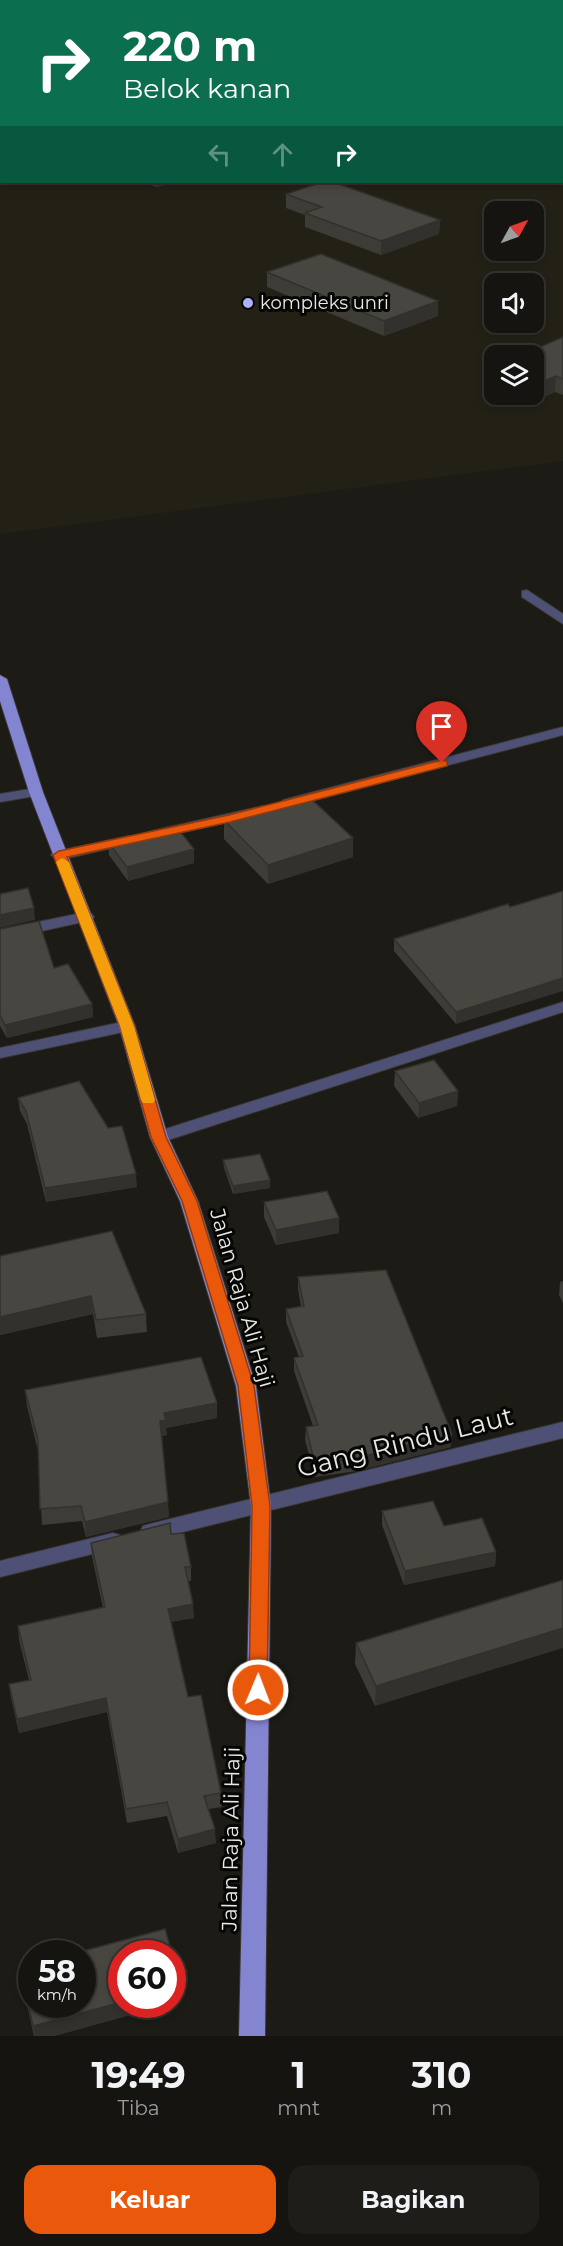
<!DOCTYPE html>
<html lang="id">
<style>
body{margin:0;font-family:Montserrat,sans-serif;background:#1e1d19;color:#f1f3f6;height:100vh;display:flex;flex-direction:column;font-size:22px;white-space:nowrap}
*{box-sizing:border-box;margin:0}
p{font-size:20px;color:#9d9e9f}
.icon{flex:none;width:33px;height:33px;fill:none;stroke:currentColor;stroke-width:2;stroke-linecap:round;stroke-linejoin:round}
.map{position:relative;height:2036px;overflow:hidden}
.side{display:flex;flex-direction:column;background:#151410;flex:1}
.side>*{flex:none}
.hud{position:absolute;left:0px;top:0px;width:564px;height:183px;box-shadow:0 3px 9px #0003,0 0 0 2px #343330;background:#0b6e4f;color:#fff;overflow:hidden}
.needle{width:39px;rotate:50deg}
.controls{position:absolute;left:484px;top:201px;display:grid;gap:12px}
.controls a{display:grid;place-items:center;width:60px;height:60px;border-radius:12px;background:#151410;box-shadow:0 3px 9px #0003,0 0 0 2px #343330;font-size:30px}
.speed{position:absolute;left:18px;top:1940px;display:flex;gap:12px;font-size:30px;font-weight:700;text-align:center}
.speed>*{display:grid;place-content:center;width:78px;height:78px;border-radius:50%;background:#151410;box-shadow:0 3px 9px #0003,0 0 0 2px #343330;line-height:1}
.speed small{font-size:15px;font-weight:400}
.speed .limit{border:9px solid #d22;background:#fff;color:#111}
.pin{position:absolute;display:grid;place-items:center;width:51px;height:51px;color:#fff;margin:-62px -26px;border-radius:50% 50% 50% 0;rotate:-45deg;box-shadow:0 0 6px #0007}
.pin .icon{rotate:45deg}
.me{position:absolute;width:66px;margin:-33px;rotate:1deg;stroke-linejoin:round;filter:drop-shadow(0 0 4px #0008)}
.turn{display:flex;align-items:center;gap:21px;height:126px;padding:0 24px;font-size:27px}
.turn .icon{width:78px;height:78px;stroke-width:2.5}
.turn b{display:block;font-size:42px;line-height:51px}
.lanes{display:flex;align-items:center;height:57px;padding:0 24px;background:#0003;justify-content:center;gap:30px;direction:ltr}
.lanes .off{opacity:.35}
.eta{display:flex;justify-content:space-evenly;align-items:center;height:102px;text-align:center}
.eta b{font-size:36px;font-weight:700;line-height:42px}
.button{display:flex;gap:12px;margin-top:auto;padding:12px 24px}
.button a{flex:1;height:69px;border-radius:18px;background:#ea580c;color:#fff;font-size:24px;font-weight:700;line-height:69px;text-align:center}
.button a+a{background:#1e1d19;color:#f1f3f6}
.map>svg:first-child{display:block}
.built{fill:#232116;fill-rule:evenodd}
.lines{fill:none;stroke-linecap:round;stroke-linejoin:round}
.minor-casing{stroke:#393833;stroke-width:2}
.primary-casing{stroke:#393833;stroke-width:2}
.minor{fill:#4f5075;fill-rule:evenodd}
.primary{fill:#8485d1;fill-rule:evenodd}
.wall{fill:#3d3c37}
.shaded-wall{fill:#32312d}
.building{fill:#474640;stroke:#32312d;stroke-width:1.5}
.route{fill:#ea580c;stroke:#983908;stroke-width:1.5}
.slow{fill:#f59e0b}
.poi-dot{fill:#adaffb;stroke:#060604;stroke-width:2}
.labels{text-anchor:middle;stroke-width:6;stroke-linejoin:round;paint-order:stroke}
.far-poi-label{font-size:18px;fill:#eae9e6;stroke:#060604;text-anchor:start}
.street-label{font-size:21px;fill:#eae9e6;stroke:#060604}
.near-street-label{font-size:26px;fill:#eae9e6;stroke:#060604}
</style>
<div class="map">
<svg width="563" height="2036" viewBox="0 0 563 2036">
<rect width="100%" height="100%" fill="#1c1b16"/>
<path class="built" d="M0 41 2 182H562L563 141V461L0 534ZM495 212H534V250H495ZM495 284H534V322H495ZM495 356H534V394H495Z"/>
<g class="lines">
<defs>
<path id="minor" d="M527 590 563 614V624L522 597V591Z
M563 727V735L288 807 281 803 283 800Z
M36 788 43 792 41 795 0 802V794Z
M263 806 270 810 268 813 157 838 150 834 152 831Z
M129 836 134 837 136 840 134 843 59 860 51 855 54 852Z
M86 912 92 914 94 917 92 920 0 940V930Z
M563 1002V1012L165 1141H153L150 1137 153 1133Z
M127 1021 133 1022 135 1026 133 1030 0 1058V1048Z
M563 1422V1438L150 1540 143 1538 140 1532 143 1526 150 1524Z
M113 1533 120 1535 124 1541 120 1547 0 1577V1561Z"/>
<path id="primary" d="M0 675 7 679 43 792 135 1026 168 1137 198 1201 256 1386 271 1506 265 2036H239L251 1506 236 1386 180 1201 150 1137 119 1026 29 792 0 701Z"/>
</defs>
<use href="#minor" class="minor-casing"/>
<use href="#primary" class="primary-casing"/>
<use href="#minor" class="minor"/>
<use href="#primary" class="primary"/>
</g>
<path class="wall" d="M0 59H2V136L0 135Z
M142 182H174L157 187Z
M286 194 440 220 439 234 381 255 305 227V215L286 208Z
M267 272 438 301V316L384 336 267 287Z
M563 337V395L555 392 541 398 533 394H534V356Z
M224 820 353 857 268 884 224 839Z
M108 842 194 863 128 881 109 855Z
M510 907 456 1024 394 951V939Z
M0 929 54 968 92 1004 93 1017 7 1038 0 1026Z
M395 1071 458 1091 457 1106 418 1118 394 1086Z
M18 1098 137 1187 46 1202 27 1124 20 1111Z
M223 1160 270 1188 233 1194 224 1168Z
M264 1202 339 1233 276 1245 264 1217Z
M0 1256 146 1314 147 1332 97 1338 93 1314 0 1335Z
M298 1277 451 1447 357 1471 315 1477 305 1440 306 1427 313 1426 294 1371V1358L299 1357 286 1322V1309L301 1307 298 1289Z
M563 1281V1303L559 1295 560 1282Z
M25 1390 217 1418 166 1428 167 1435 162 1436 169 1517 86 1537 82 1521 42 1525 38 1451 27 1406Z
M382 1511 444 1526 496 1552 495 1566 404 1585 382 1525Z
M171 1534 191 1567V1581H188L194 1618 171 1622 188 1697 221 1793 222 1807 209 1809 216 1843 178 1853 167 1816 127 1823 107 1712 19 1733 11 1698 9 1684 29 1680 19 1640 18 1626 103 1608 92 1557 91 1543Z
M563 1580 375 1706 355 1664 356 1643Z
M20 1968 122 2004H170L54 2036H34L22 1983Z"/>
<path class="shaded-wall" d="M157 182H174L157 187Z
M440 220 439 234 381 255V241Z
M438 301V316L384 336V321Z
M556 376 555 392 541 398 542 382Z
M353 838V857L268 884V865Z
M194 849V863L128 881 127 867Z
M34 908 35 920 0 928V915Z
M563 978V991L456 1024V1012Z
M92 1004 93 1017 7 1038 5 1025Z
M458 1091 457 1106 418 1118 419 1103Z
M136 1174 137 1187 46 1202 45 1188Z
M270 1180V1188L233 1194V1186Z
M339 1218V1233L276 1245V1230Z
M91 1296 93 1314 0 1335V1317Z
M217 1403V1418L166 1428 167 1435 161 1436 160 1421 164 1413Z
M452 1434 451 1447 357 1471V1458Z
M168 1502 169 1517 86 1537 85 1522Z
M496 1552 495 1566 404 1585 405 1571Z
M193 1604 194 1618 169 1622 168 1609Z
M563 1628V1648L375 1706 376 1686Z
M106 1698 107 1712 19 1733 17 1719Z
M215 1829 216 1843 178 1853V1839Z
M181 1986 182 2001 172 2003V1988Z
M122 2002V2004H170L54 2036H35L33 2026Z"/>
<path class="building" d="M0 59H2V125L0 124Z
M323 182H333L440 220 381 241 305 213 322 207 286 194Z
M321 254 438 301 384 321 267 272Z
M563 337V379L556 376 542 382 534 379V356H520Z
M307 795 353 838 268 865 224 820Z
M175 825 194 849 127 867 108 842Z
M28 888 34 908 0 915V894Z
M563 891V978L456 1012 394 939 508 904 510 907Z
M39 921 54 968 68 964 92 1004 5 1025 0 1015V929Z
M434 1060 458 1091 419 1103 395 1071Z
M79 1081 108 1128 122 1126 136 1174 45 1188 26 1111 18 1098Z
M260 1154 270 1180 233 1186 223 1160Z
M327 1191 339 1218 276 1230 264 1202Z
M112 1231 146 1314 96 1320 91 1296 0 1317V1256Z
M386 1270 452 1434 357 1458 315 1464 306 1427 318 1425 294 1358 303 1356 286 1309 304 1306 298 1277Z
M201 1357 217 1403 164 1413 166 1420 160 1421 168 1502 85 1522 81 1506 40 1509 38 1440 25 1390Z
M433 1501 444 1526 482 1518 496 1552 405 1571 382 1511Z
M170 1523 171 1534 184 1533 191 1567H185L193 1604 168 1609 188 1697 201 1695 221 1793 204 1796 215 1829 178 1839 167 1802 126 1809 106 1698 17 1719 9 1684 31 1680 18 1626 105 1607 91 1543Z
M563 1580V1628L376 1686 356 1643Z
M165 1929 172 1953H122V2002L33 2026 20 1968 32 1965V2004H82V1953H76Z
M172 1956 181 1986 172 1988Z"/>
<path class="route" d="M442 760 447 761V766L230 822 67 857 134 1026 166 1137 197 1201 254 1386 270 1506 267 1690 264 1696 258 1698 251 1696 249 1690 252 1506 238 1386 182 1201 151 1137 120 1026 53 855 59 851 229 815Z"/>
<path class="slow" d="M62 858 69 862 134 1026 155 1100 153 1103H143L141 1100 120 1026 56 862Z"/>
<circle class="poi-dot" cx="248" cy="303" r="6"/>
<g class="labels">
<g class="far-poi-label">
<text x="260" y="309">kompleks unri</text>
</g>
<g class="street-label">
<text transform="translate(242 1298) rotate(74)" y="7">Jalan Raja Ali Haji</text>
<text transform="translate(231 1839) rotate(-89)" y="7">Jalan Raja Ali Haji</text>
</g>
<g class="near-street-label">
<text transform="translate(405 1442) rotate(-14)" y="9">Gang Rindu Laut</text>
</g>
</g>
</svg>
<div class="controls">
<a><svg class="needle" viewBox="-14 -14 28 28"><path d="M0-13l5 13h-10z" fill="#e53935"/><path d="M0 13l5-13h-10z" fill="#9d9e9f"/></svg></a>
<a><svg class="icon" aria-label="sound" viewBox="0 0 24 24"><path d="M4 9h4l5-4v14l-5-4H4zM17 9q2 3 0 6"/></svg></a>
<a><svg class="icon" aria-label="layers" viewBox="0 0 24 24"><path d="M12 4l9 5-9 5-9-5zM3 14l9 5 9-5"/></svg></a>
</div>
<div class="speed"><div>58<small>km/h</small></div><div class="limit">60</div></div>
<div class="pin" style="left:442px;top:763px;background:#d93025"><svg class="icon" aria-label="arrive" viewBox="0 0 24 24"><path d="M6 21V4h12l-3 4 3 4H6"/></svg></div>
<svg class="me" style="left:258px;top:1690px" viewBox="-20 -20 40 40"><circle r="17" fill="#ea580c" stroke="#fff" stroke-width="3"/><path d="M0-11L8 9 0 5-8 9z" fill="#fff"/></svg>
<div class="hud">
<div class="turn"><svg class="icon" aria-label="right" viewBox="0 0 24 24"><path d="M7 20v-9h11M14 6l5 5-5 5"/></svg><div><b>220 m</b>Belok kanan</div></div>
<div class="lanes"><svg class="icon off" aria-label="left" viewBox="0 0 24 24"><path d="M17 20v-9H6M10 6l-5 5 5 5"/></svg><svg class="icon off" aria-label="ahead" viewBox="0 0 24 24"><path d="M12 20V5M6 11l6-6 6 6"/></svg><svg class="icon" aria-label="right" viewBox="0 0 24 24"><path d="M7 20v-9h11M14 6l5 5-5 5"/></svg></div>
</div>
</div>
<section class="side">
<div class="eta">
<div><b>19:49</b><p>Tiba</p></div>
<div><b>1</b><p>mnt</p></div>
<div><b>310</b><p>m</p></div>
</div>
<div class="button"><a>Keluar</a><a>Bagikan</a></div>
</section>
